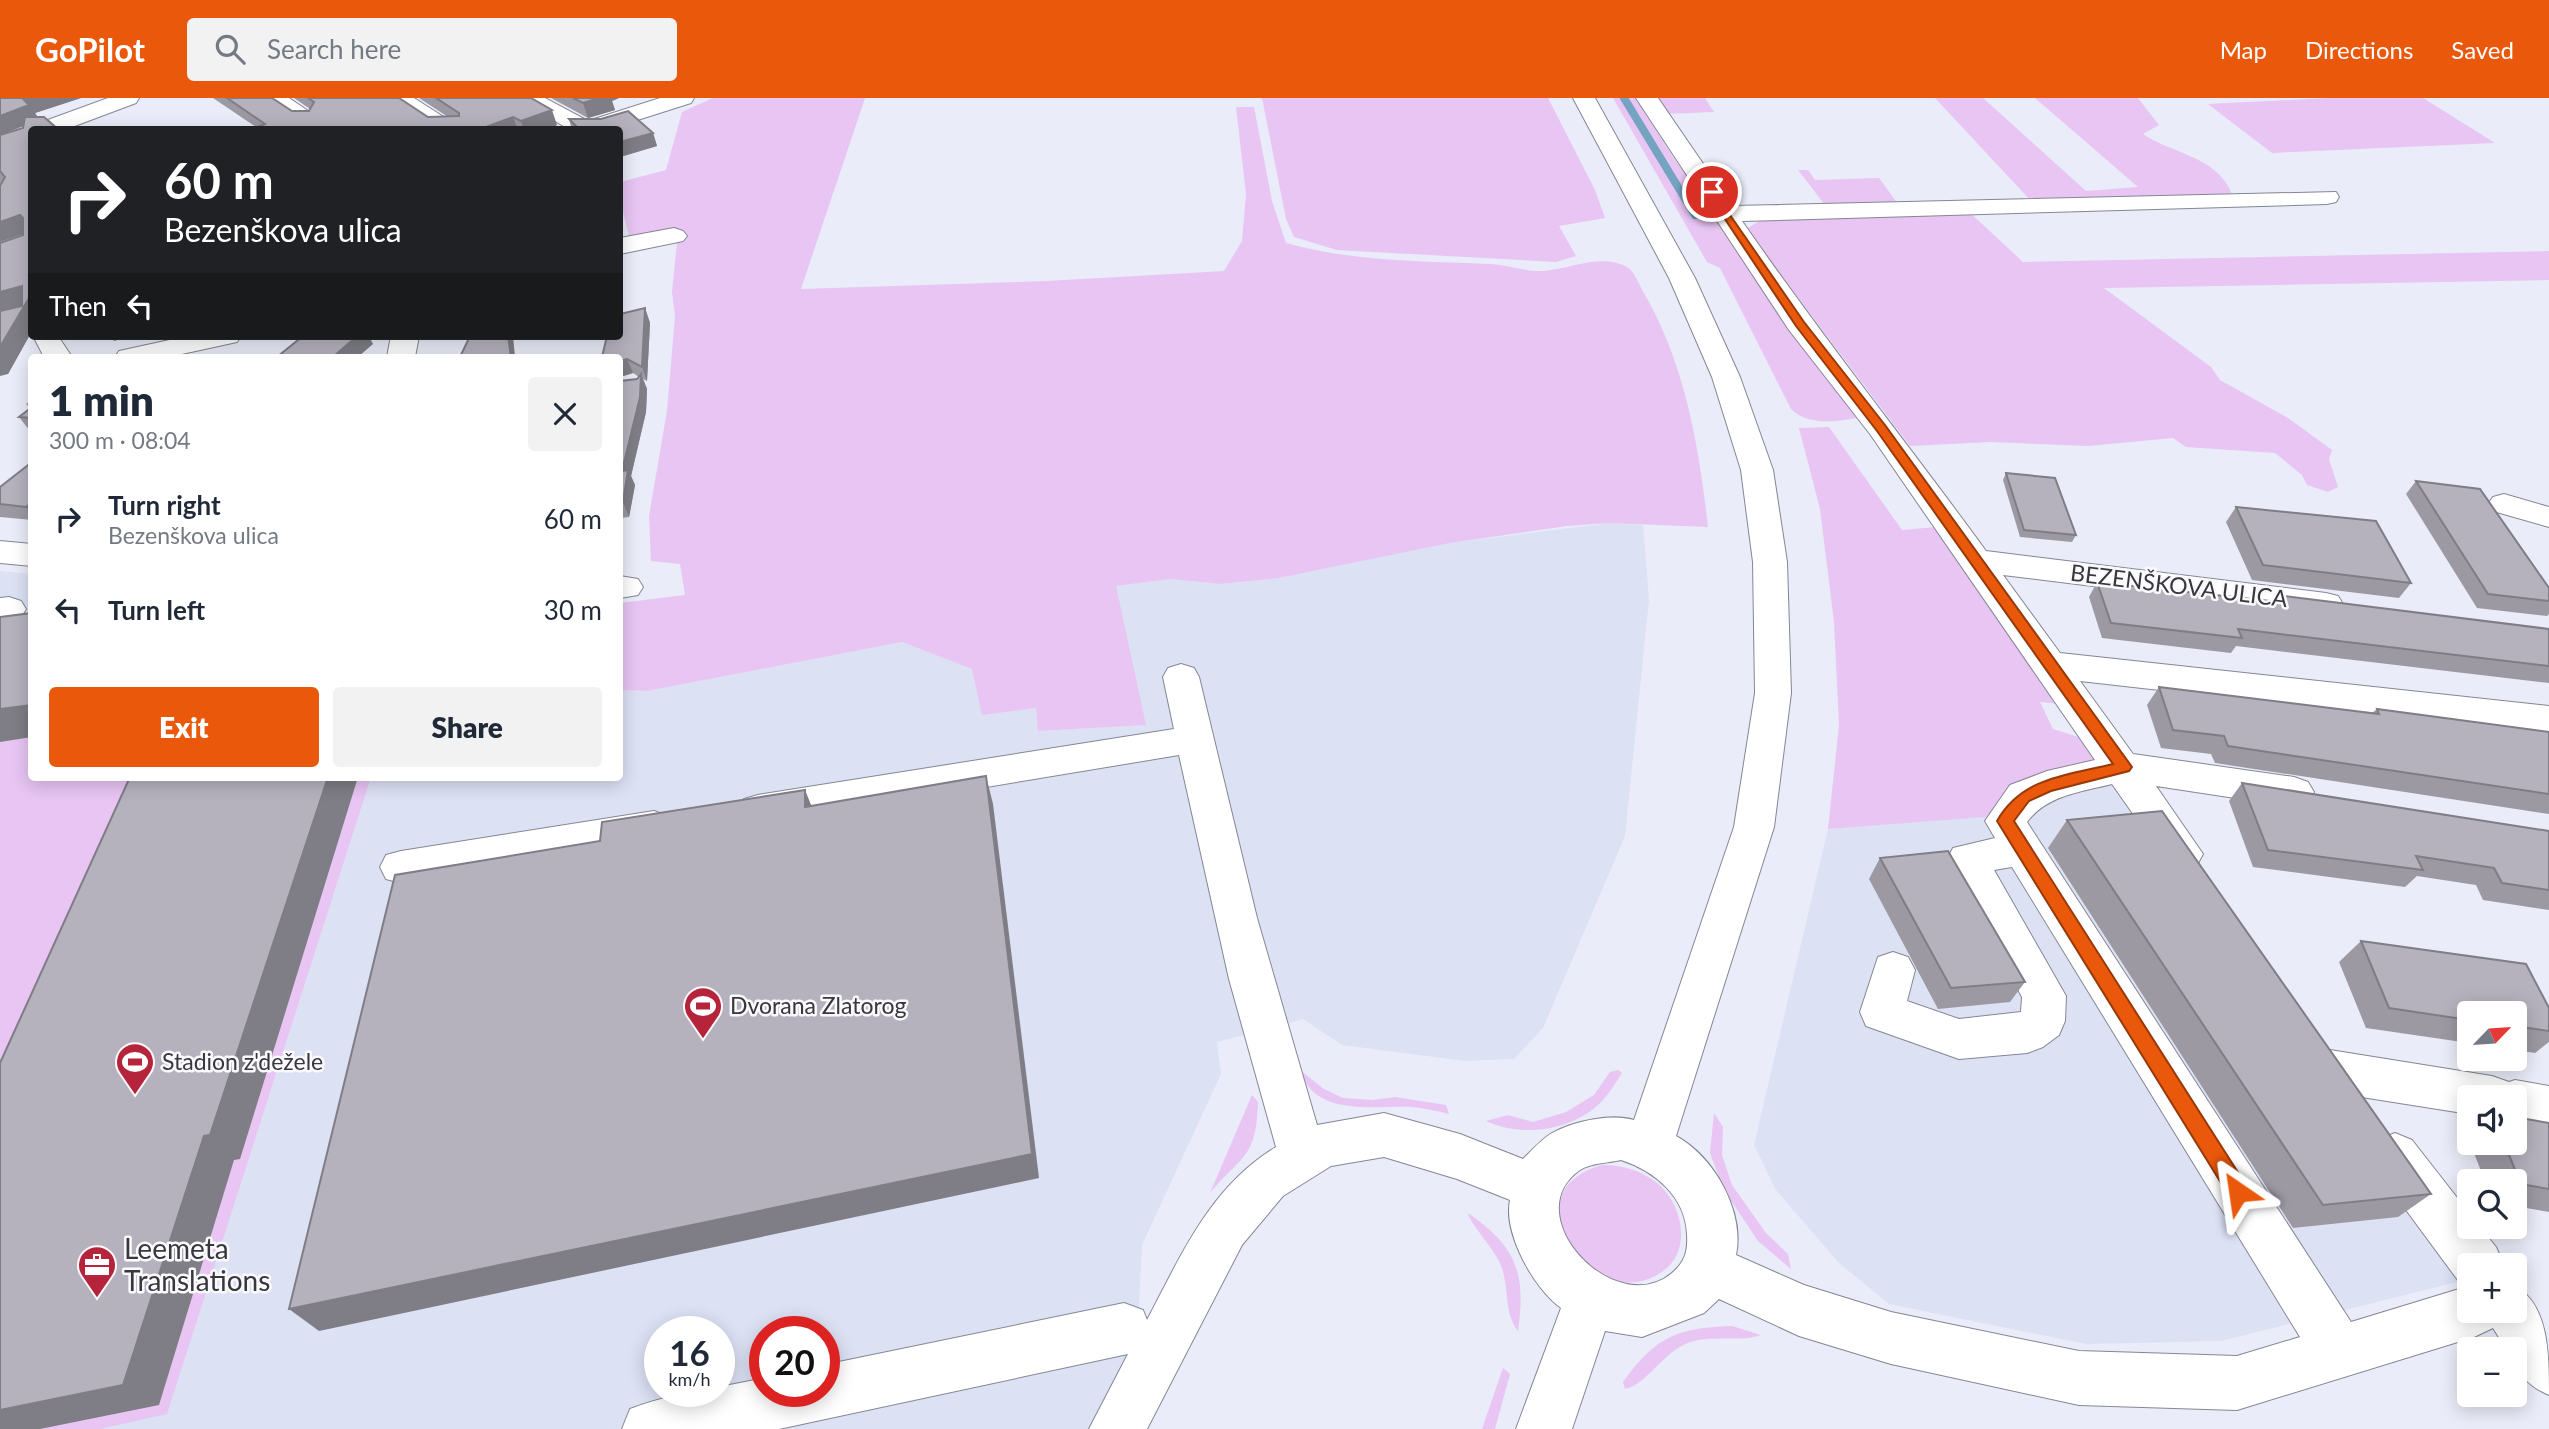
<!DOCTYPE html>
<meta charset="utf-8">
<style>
body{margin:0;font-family:Lato,sans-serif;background:#f2f2f3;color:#1f2937;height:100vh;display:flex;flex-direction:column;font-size:26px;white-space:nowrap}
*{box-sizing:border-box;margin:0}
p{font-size:23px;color:#747a83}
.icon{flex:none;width:38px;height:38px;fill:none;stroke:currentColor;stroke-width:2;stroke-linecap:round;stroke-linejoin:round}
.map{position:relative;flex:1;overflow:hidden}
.panel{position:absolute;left:28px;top:256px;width:595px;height:427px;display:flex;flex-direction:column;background:#fff;border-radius:7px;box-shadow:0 4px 18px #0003}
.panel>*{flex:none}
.guide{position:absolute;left:28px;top:28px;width:595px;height:214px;border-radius:7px;box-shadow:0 4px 18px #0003;background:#202124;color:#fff;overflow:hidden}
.needle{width:46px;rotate:65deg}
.fabs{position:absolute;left:2457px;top:903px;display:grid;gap:14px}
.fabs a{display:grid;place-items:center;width:70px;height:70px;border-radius:7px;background:#fff;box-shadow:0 4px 18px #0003;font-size:35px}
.speed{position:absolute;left:644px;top:1218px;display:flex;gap:14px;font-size:35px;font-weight:700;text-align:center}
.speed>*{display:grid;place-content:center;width:91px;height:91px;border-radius:50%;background:#fff;box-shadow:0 4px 18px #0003;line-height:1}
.speed small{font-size:18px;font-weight:400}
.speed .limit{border:10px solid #d22;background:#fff;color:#111}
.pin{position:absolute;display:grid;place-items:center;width:60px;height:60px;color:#fff;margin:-30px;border:4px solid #fff;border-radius:50%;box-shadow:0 2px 7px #0007}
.me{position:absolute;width:77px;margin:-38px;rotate:328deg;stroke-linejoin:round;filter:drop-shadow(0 0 5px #0008)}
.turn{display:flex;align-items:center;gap:24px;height:147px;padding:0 21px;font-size:32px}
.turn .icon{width:91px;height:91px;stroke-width:2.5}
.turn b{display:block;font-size:49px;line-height:60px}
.then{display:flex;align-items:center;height:66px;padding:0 21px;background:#0003;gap:14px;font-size:26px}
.round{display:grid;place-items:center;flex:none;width:74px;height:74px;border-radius:7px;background:#f2f2f3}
.head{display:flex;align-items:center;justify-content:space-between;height:119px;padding:0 21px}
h1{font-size:42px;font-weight:800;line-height:52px}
.action{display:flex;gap:14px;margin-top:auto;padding:14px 21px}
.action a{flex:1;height:80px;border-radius:7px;background:#ea580c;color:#fff;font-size:28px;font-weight:800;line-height:80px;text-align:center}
.action a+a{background:#f2f2f3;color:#1f2937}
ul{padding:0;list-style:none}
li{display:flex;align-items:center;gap:21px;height:91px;padding:0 21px}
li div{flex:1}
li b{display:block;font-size:26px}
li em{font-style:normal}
header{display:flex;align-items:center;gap:42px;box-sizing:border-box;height:98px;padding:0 35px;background:#ea580c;color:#fff}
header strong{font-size:33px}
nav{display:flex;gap:38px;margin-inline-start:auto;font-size:24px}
.search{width:490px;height:63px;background:#f2f2f3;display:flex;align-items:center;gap:18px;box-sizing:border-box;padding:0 24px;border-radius:7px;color:#747a83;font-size:26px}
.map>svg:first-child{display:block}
.built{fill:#dce1f4;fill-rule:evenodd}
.green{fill:#e8c5f3}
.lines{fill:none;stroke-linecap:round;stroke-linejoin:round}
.stream{stroke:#74a4c2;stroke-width:8}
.minor-casing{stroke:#848792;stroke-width:2}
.minor{fill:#fff;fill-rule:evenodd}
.wall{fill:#9c99a3}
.shaded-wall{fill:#7f7d85}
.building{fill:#b5b2be;stroke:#7f7d85;stroke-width:2}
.route{fill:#ea580c;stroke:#983908;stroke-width:2}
.labels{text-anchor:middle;stroke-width:5;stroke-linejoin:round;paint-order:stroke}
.street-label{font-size:23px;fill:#37383d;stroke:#fafafd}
.poi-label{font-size:23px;fill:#37383d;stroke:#fafafd;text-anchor:start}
.near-poi-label{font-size:28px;fill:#37383d;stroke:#fafafd;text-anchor:start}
</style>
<header>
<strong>GoPilot</strong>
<div class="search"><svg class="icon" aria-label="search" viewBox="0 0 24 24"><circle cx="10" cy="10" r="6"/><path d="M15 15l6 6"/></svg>Search here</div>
<nav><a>Map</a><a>Directions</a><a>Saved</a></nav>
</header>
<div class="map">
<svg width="2549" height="1331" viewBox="0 0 2549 1331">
<rect width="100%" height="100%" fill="#eaecf9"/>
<path class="built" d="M1609 425 1643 427 1649 501 1625 738 1543 930 1514 961 1465 963 1342 947 1303 921 1217 944 1221 976 1142 1147 1133 1331H0V473L31 476 32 679H620V592L647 593 902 544 972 571 1036 610 1038 633 1145 627 1115 488 1170 481 1221 486 1279 480 1450 445ZM660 1234H719V1293H660ZM765 1234H824V1293H765Z
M2098 661 2469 1178V1181L2221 1243 2086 1246 1889 1206 1839 1165 1776 1092 1754 1047 1828 731 1899 725Z"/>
<path class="green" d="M713 0H865L801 191 1047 183 1224 173 1242 143 1246 96 1236 9H1254L1272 103 1286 145C1354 164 1422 163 1491 166 1509 167 1526 174 1544 173 1571 171 1600 155 1627 169 1635 174 1639 187 1644 195 1685 266 1699 348 1708 429L1609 425 1567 428 1450 445 1279 480 1221 486 1170 481 1116 488 1146 627 1038 633 1036 610 982 617 972 571 902 544 647 593 620 592V505L685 497 680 466 651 463 649 418 667 313 675 218 672 194 678 134 630 142 623 114H620V84L666 72 682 14Z
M1262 0H1548L1595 92 1605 120 1559 128 1576 158 1556 164 1337 152 1294 139 1286 121Z
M1613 0H1635L1673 59 1860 319C1839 324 1807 328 1791 311L1720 170 1707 164Z
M1653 0H1705L1714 14 1664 16Z
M1935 0H1983L2086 93 2138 89 2035 0H2138L2159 27 2143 36C2172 56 2217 58 2232 96L2225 99 2032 104Z
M2331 0H2423L2495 45 2272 55 2208 6Z
M1798 72H1808L1815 82 1879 80 1898 106 1825 107Z
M1967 112 2023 164 2549 153V182L2104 190 2211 269 2220 282 2288 320 2332 352 2329 361 2338 389 2328 394 2307 387 2302 377 2275 355 2186 349 2173 340 2088 348 1991 344 1910 348 1746 131 1763 121Z
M1829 329 1902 432 1936 429 2060 606 2040 604 2053 631 2085 641 2098 661 1997 718 1828 731 1839 627 1834 524 1820 411 1799 330Z
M31 543 32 679H371L167 1316 100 1331H0V547Z
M1618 972 1622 975C1616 984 1610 994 1603 1002 1574 1033 1523 1040 1486 1023L1508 1017 1533 1024 1566 1014 1594 997 1610 974Z
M1301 973 1324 991 1343 1000 1373 1002 1395 999 1446 1007 1449 1016C1437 1013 1424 1010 1412 1009 1377 1007 1314 1020 1301 973Z
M1252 997 1258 1004C1256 1061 1243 1056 1210 1095Z
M1714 1015 1723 1029 1722 1057 1732 1087 1766 1135 1788 1156 1791 1171 1758 1143 1724 1092 1710 1055Z
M1602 1067C1623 1067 1640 1072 1657 1085 1682 1105 1693 1152 1663 1173 1595 1223 1502 1095 1602 1067Z
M1468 1115C1517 1149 1526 1175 1518 1233 1503 1214 1510 1188 1500 1165 1494 1151 1469 1124 1468 1115Z
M1732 1228 1761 1237C1739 1245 1714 1236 1690 1244 1661 1255 1648 1286 1625 1291L1623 1284C1656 1239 1676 1230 1732 1228Z
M1503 1270 1510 1276 1495 1331H1482Z"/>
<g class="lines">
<path class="stream" d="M1624 0 1695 117"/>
<defs>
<path id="minor" d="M108 0H139L136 5 64 32H31L34 27Z
M262 0H289L320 21 317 26H301Z
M387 0H414L464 32H436Z
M517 0H545L588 23 660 0H694L691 5 606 32H570Z
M1573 0H1595L1695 180 1740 279 1773 372 1787 464 1791 595 1774 729 1676 1038C1714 1059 1745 1113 1736 1157L1804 1187 1891 1214 2079 1253 2237 1258 2300 1239 2012 769 1994 772 2066 898 2065 923 2059 937 2043 949 2027 955 1959 961 1866 928 1860 914 1878 859 1893 854 1908 859 1915 872 1907 903 1959 921 2021 914 2022 899 1947 761 1953 750 1995 740 1985 723 2010 687 2047 673 2095 662 1870 336 1789 232 1636 0H1658L1732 108 2336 94 2339 99 2336 104 2327 106 1742 123C1820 236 1905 342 1986 453L2326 495 2338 498 2343 506 2338 514 2326 517 2003 477 2060 555 2549 608V636L2080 583 2133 656 2294 679 2308 684 2314 694 2308 704 2294 709 2156 688 2203 756 2197 767 2183 772 2169 767 2112 686C2081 694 2047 697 2027 724L2351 1224 2469 1188 2460 1185 2378 1074 2371 1058 2378 1042 2395 1035 2412 1042 2469 1115V1129H2480L2496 1149 2504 1167H2469V1213H2515V1188C2549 1207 2549 1256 2549 1297 2528 1288 2515 1275 2515 1251H2506L2493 1230 2474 1239 2237 1312 2079 1307 1891 1266 1799 1238 1719 1201 1704 1215 1642 1239 1605 1233 1572 1331H1516L1561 1210C1534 1191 1503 1135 1510 1102L1457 1081 1384 1059 1331 1068 1283 1098 1242 1147 1147 1331H1089L1128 1256 779 1331H622L630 1311C659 1300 689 1293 719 1293V1289L765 1280V1293H824V1267L1124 1205 1143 1212 1147 1222C1182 1156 1210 1089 1276 1049L1229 881 1179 657 758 727 744 723 738 712 744 701 758 697 1174 631 1163 579 1168 570 1181 566 1194 570 1199 579 1257 820 1317 1027 1384 1015 1460 1036 1523 1061C1532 1052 1542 1041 1552 1035 1573 1023 1612 1015 1634 1022L1734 729 1755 595 1753 464 1741 372 1712 279 1669 180ZM1621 1062C1655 1073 1686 1099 1687 1137 1688 1153 1685 1164 1672 1175 1615 1223 1515 1117 1580 1072 1590 1065 1609 1065 1621 1062Z
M674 130 683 133 687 138 683 143 620 156V140Z
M32 236 58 238 72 259H44Z
M188 238H241L237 244 168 259H115L119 253Z
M391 238H419L415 259H387Z
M2504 396 2549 409V429L2493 413 2488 406 2493 399Z
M0 443 32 446V468L0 465Z
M620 478 638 481 643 489 638 497 620 500Z
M9 499 21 503 26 511 21 519 0 524V500Z
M654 713 668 718 674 729 668 740 654 745 401 785 386 781 380 769 386 757 401 753Z
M2330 952 2492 978 2509 984 2515 982 2549 988V1030L2515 1024V999H2469V1016L2330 994 2314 988 2307 973 2314 958Z"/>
</defs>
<use href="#minor" class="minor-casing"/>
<use href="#minor" class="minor"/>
</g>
<path class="wall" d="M0 0H81L35 15 38 19 32 32V233L8 276 23 136 0 144V37L23 30V28L0 37Z
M213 0H272L292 13H309L310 11 294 0H399L428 19H448L419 0H531L557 27 546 32H249L256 29Z
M551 0H619L612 3 615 12 588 20Z
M628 13 653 35 657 48 620 59V32H572L569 21H601Z
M645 210 650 225 647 283 643 281 647 291 646 314 631 378 635 387 629 419 620 420V283L637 281 639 279 633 275 620 279Z
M32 302V333H30L19 319 30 310 26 306Z
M32 364V422L0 419V389Z
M2006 375 2076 437 2072 444 2020 439 2003 382Z
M2416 383 2549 490V516L2547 518 2477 510 2406 396Z
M2236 409 2411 485 2399 500 2252 482 2226 424Z
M2097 484 2272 503 2276 497 2549 531V585L2236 548 2231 555 2102 540 2089 499Z
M2159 589 2372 615 2377 611 2549 634V716L2215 665 2211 656 2161 650 2147 607Z
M2242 685 2549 733V812L2483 802 2476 787 2417 778 2405 789 2253 769 2229 703Z
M2067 722 2431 1096 2398 1119 2293 1130 2048 750Z
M1880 760 2025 884 2010 904 1938 911 1869 781Z
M2361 843 2549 910V944L2535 955 2515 952V915H2469V945L2366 930 2339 864Z
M2549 1025V1114L2515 1108V1083H2485L2470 1045H2515Z
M2469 1031V1044L2466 1034Z"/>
<path class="shaded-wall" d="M26 0H81L35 15 39 22 0 37V18L23 1Z
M599 0H619L612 3 615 12 588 20 583 5Z
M552 12 557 27 546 32H524L521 23Z
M513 19 518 32H478Z
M653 35 657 48 620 59V44Z
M20 117 31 133 0 144V124Z
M22 188 32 195V233L8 276 0 278V194Z
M645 210 650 225 647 283 642 269Z
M110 238H131L114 243Z
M357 238H369L373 246 358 259H333Z
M508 238H513L515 259H511Z
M627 261 633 275 620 279V263Z
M641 276 647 291 646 314 631 378 635 387 629 419 623 404 622 373Z
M32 404V416L26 409Z
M32 607V639L0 644V611Z
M986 678 993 706 1039 1080 319 1233 289 1211Z
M328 679H358L240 1061 234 1062 159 1307 40 1331H0V1312L204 1038Z
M805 692 816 719 805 709Z"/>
<path class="building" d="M0 0H26L23 1 29 7 0 18Z
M227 0H272L292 13H309L314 4 308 0H399L428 19 459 18V15L436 0H531L552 12 521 23 513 19 478 32H249L265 26Z
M573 0H599L583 5Z
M628 13 653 35 620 44V32H580L569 21H601Z
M25 19H44L59 32H32V195L0 249V213L22 208V188L0 194V145L23 137V120L20 117 0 124V88L5 79 0 73V37L23 30Z
M645 210 642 269 627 261 620 263V259H602L607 238H620V216Z
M303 238H357L333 259H277Z
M470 238H508L511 259H460Z
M641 276 640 299 622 373 628 372 623 404H620V283L637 281Z
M32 309V320L19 319Z
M32 364V404L26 409 0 406V389Z
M2006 375 2055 380 2076 437 2024 432Z
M2416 383 2480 391 2549 490V503L2488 496Z
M2236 409 2376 423 2411 485 2263 467Z
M2097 484 2279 504 2276 497 2549 531V568L2238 531 2242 540 2111 525Z
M32 515V607L0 611V519Z
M2159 589 2379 616 2377 611 2549 634V696L2228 648 2224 638 2173 632Z
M986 678 1032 1056 289 1211 395 777 600 743 602 724 805 692V709Z
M130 679H328L210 1037 204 1038 123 1287 0 1312V965Z
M2242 685 2549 733V792L2502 785 2494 770 2416 758 2423 772 2268 752Z
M2162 713 2431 1096 2323 1107 2067 722Z
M1948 753 2025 884 1951 890 1880 760Z
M2361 843 2526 866 2549 910V933L2515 928V915H2469V922L2389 910Z
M2515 1019 2549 1025V1091L2521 1086 2504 1045H2515Z"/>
<path class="route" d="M1712 91 1804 224 1885 327 2132 669 2129 673 2051 693 2029 703 2014 723 2246 1087 2249 1094 2246 1101 2238 1104 2231 1101 1997 723C2022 679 2068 677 2113 666L1877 333 1796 228 1707 94Z"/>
<defs>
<symbol id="stadium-pin" viewBox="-11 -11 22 30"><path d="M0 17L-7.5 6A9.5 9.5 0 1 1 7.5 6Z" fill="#b6243b" stroke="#fafafd"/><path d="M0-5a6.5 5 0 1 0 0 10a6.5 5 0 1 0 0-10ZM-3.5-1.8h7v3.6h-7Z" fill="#fff"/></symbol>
<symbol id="office-pin" viewBox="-11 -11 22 30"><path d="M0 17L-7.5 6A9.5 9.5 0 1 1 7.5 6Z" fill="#b6243b" stroke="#fafafd"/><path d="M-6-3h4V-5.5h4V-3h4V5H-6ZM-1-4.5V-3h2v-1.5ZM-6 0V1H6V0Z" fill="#fff"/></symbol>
</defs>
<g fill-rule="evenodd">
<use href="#stadium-pin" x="681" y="886" width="44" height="60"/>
<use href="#stadium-pin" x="113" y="942" width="44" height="60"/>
<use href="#office-pin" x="75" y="1145" width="44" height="60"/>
</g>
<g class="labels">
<g class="street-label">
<text transform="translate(2179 488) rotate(7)" y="8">BEZENŠKOVA ULICA</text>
</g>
<g class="poi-label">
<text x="730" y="916">Dvorana Zlatorog</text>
<text x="162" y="972">Stadion z'dežele</text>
</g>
<g class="near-poi-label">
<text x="124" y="1161">Leemeta<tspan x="124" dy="32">Translations</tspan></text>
</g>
</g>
</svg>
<div class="fabs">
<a><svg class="needle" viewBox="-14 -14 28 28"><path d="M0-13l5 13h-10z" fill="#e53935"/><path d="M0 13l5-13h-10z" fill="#747a83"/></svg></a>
<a><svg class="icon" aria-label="sound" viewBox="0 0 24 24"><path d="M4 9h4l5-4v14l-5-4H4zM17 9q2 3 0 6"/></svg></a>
<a><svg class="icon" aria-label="search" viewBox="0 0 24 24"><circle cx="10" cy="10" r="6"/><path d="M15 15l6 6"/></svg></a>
<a>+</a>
<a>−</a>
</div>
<div class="speed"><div>16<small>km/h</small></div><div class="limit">20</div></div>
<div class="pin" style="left:1712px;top:94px;background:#d93025"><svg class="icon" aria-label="arrive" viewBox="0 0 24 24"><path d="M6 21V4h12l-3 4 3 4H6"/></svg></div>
<svg class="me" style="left:2238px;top:1094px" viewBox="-20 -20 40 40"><path d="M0-17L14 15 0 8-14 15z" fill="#ea580c" stroke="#fff" stroke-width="4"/></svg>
<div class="guide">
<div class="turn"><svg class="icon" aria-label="right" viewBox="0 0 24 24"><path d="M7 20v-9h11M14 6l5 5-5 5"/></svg><div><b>60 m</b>Bezenškova ulica</div></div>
<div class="then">Then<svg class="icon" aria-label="left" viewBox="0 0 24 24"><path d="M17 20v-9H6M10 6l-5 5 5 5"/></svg></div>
</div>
<section class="panel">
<div class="head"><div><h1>1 min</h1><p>300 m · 08:04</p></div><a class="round"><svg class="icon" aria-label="close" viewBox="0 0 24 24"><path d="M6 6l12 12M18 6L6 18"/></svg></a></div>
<ul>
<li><svg class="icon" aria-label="right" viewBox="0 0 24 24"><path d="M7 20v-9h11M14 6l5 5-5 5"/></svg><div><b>Turn right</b><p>Bezenškova ulica</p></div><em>60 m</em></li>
<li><svg class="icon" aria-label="left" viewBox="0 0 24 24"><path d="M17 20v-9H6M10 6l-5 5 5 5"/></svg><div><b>Turn left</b></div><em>30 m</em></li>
</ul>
<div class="action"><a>Exit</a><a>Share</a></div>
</section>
</div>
